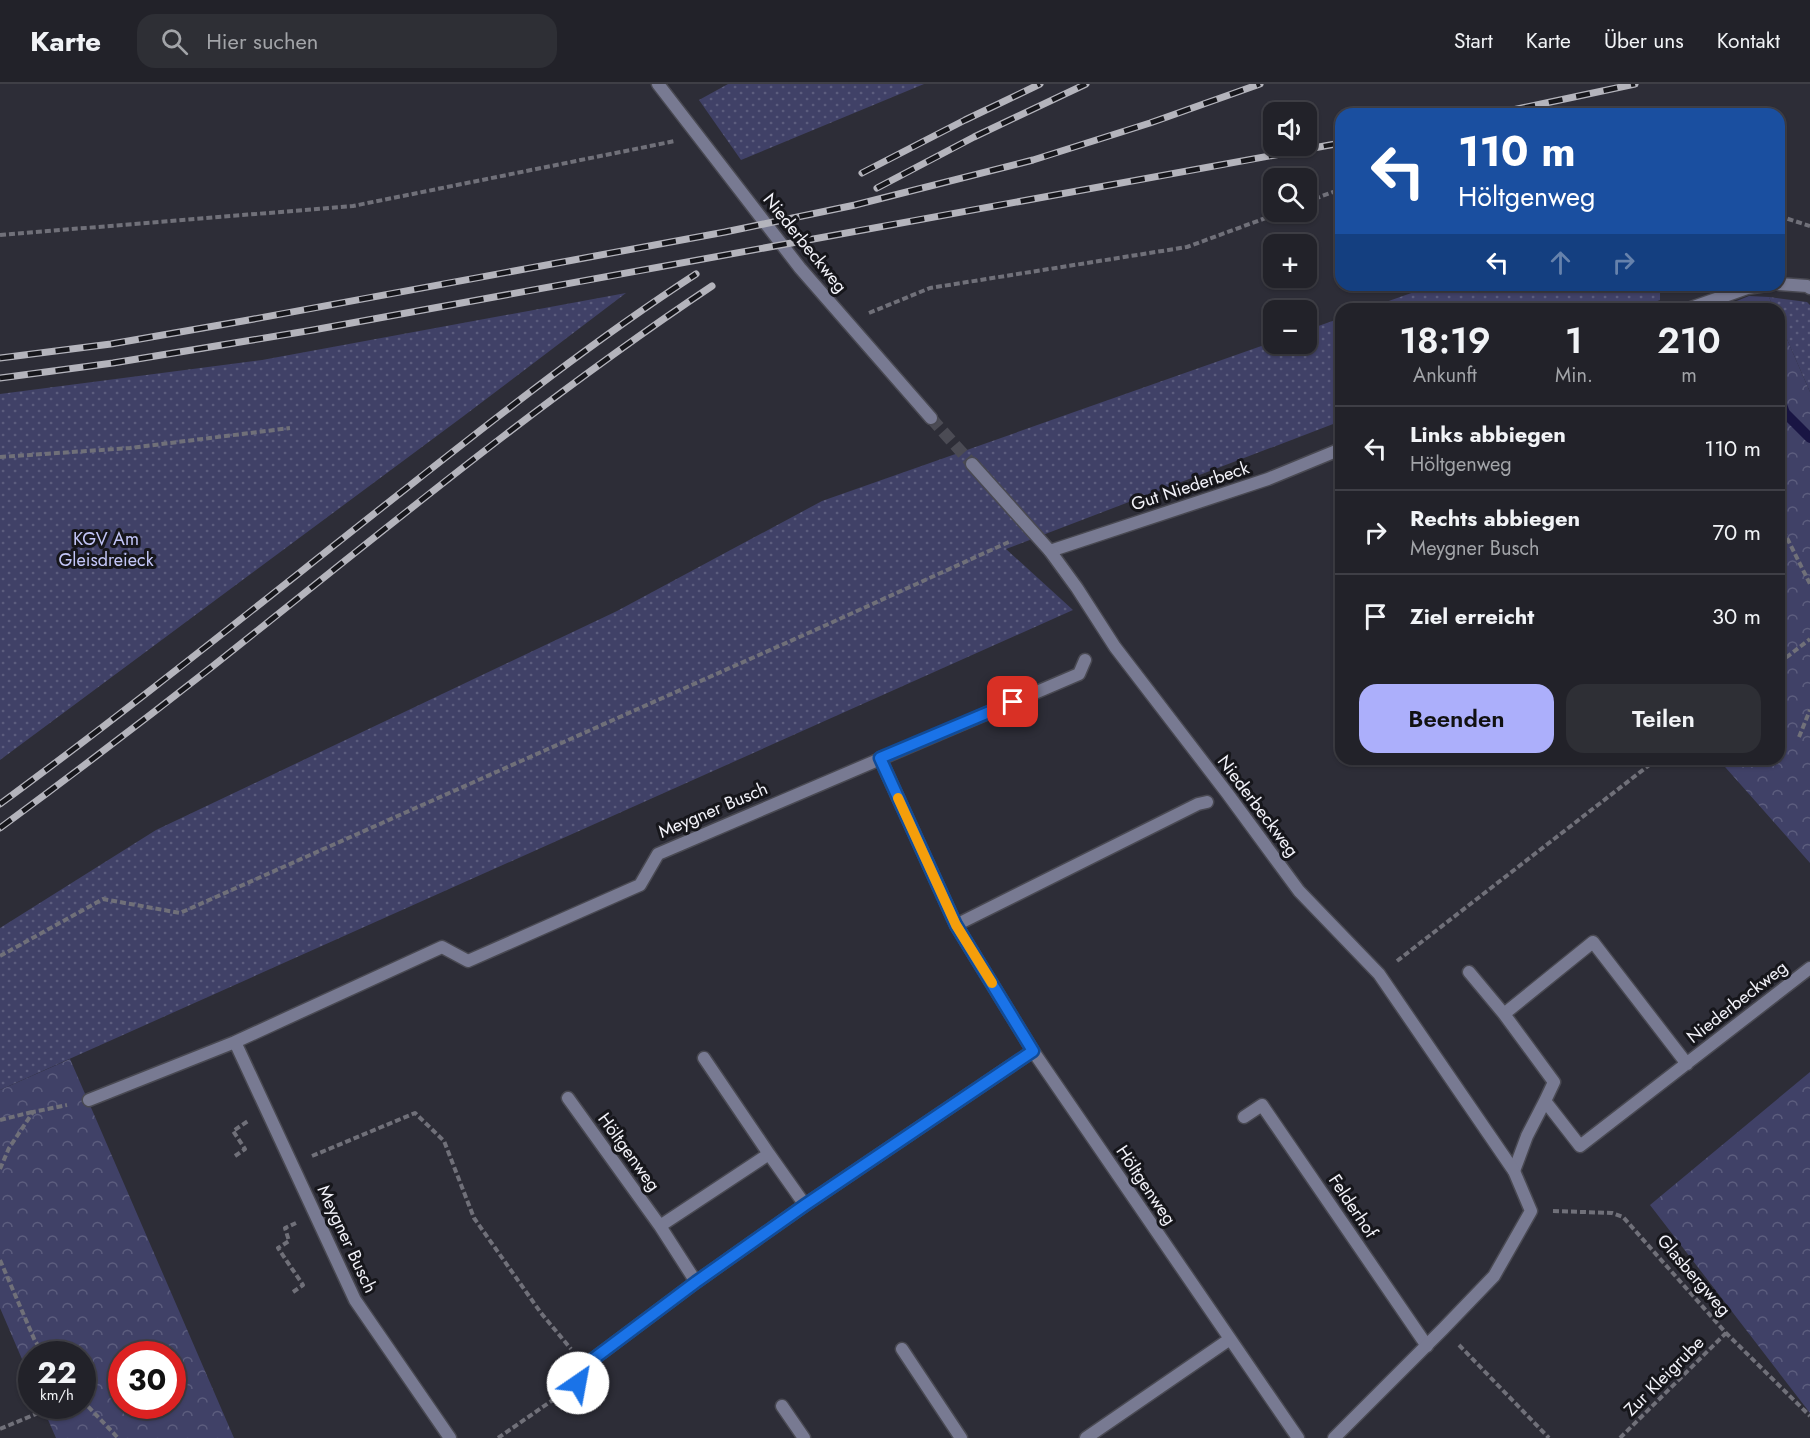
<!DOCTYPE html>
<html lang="de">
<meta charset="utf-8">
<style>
body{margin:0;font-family:Jost,sans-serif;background:#2e2f35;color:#f1f3f6;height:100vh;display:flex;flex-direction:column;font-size:22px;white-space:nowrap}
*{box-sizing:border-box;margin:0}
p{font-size:20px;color:#a2a4a8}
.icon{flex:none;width:33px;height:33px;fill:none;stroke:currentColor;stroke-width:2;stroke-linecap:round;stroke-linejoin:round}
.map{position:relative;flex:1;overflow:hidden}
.details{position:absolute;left:1335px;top:219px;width:450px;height:462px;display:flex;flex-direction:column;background:#222229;border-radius:18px;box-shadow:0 2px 4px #0004,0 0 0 2px #3f3f46}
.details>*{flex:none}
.guide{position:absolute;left:1335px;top:24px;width:450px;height:183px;border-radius:18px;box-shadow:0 2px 4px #0004,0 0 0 2px #3f3f46;background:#1a4fa0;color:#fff;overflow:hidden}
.controls{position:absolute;left:1263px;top:18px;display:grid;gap:12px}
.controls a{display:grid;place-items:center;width:54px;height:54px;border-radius:12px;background:#222229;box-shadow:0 2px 4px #0004,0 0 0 2px #3f3f46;font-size:30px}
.speed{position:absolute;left:18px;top:1257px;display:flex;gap:12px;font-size:30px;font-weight:700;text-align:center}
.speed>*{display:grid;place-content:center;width:78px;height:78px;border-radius:50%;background:#222229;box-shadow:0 2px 4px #0004,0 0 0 2px #3f3f46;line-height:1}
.speed small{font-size:15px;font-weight:400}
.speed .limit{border:9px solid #d22;background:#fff;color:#111}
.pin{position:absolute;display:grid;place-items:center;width:51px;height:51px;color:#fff;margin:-26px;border-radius:12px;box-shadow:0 3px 9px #0006}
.me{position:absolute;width:66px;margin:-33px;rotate:33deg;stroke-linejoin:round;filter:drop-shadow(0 0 4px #0008)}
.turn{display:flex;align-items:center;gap:21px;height:126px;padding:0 24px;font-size:27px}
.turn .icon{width:78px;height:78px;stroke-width:2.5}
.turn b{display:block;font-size:42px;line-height:51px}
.lanes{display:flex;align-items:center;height:57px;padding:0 24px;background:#0003;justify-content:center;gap:30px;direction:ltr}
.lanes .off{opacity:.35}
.eta{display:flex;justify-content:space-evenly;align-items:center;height:102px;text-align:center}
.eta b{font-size:36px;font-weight:600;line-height:42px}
.button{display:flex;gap:12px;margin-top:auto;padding:12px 24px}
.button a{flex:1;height:69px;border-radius:18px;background:#acaffb;color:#111;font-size:24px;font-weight:600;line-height:69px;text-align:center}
.button a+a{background:#2e2f35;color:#f1f3f6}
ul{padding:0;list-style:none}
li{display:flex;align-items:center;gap:18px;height:84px;padding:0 24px;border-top:2px solid #3f3f46}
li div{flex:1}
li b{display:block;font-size:22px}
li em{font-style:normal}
header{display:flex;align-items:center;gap:36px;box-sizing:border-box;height:84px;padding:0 30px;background:#222229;border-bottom:2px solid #3f3f46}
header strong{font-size:28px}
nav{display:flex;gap:33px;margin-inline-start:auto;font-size:21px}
.search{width:420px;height:54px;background:#2e2f35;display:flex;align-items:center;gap:15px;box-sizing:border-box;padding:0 21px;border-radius:18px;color:#a2a4a8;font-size:22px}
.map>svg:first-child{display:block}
.grass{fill:url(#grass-dots)}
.forest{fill:url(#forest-crowns);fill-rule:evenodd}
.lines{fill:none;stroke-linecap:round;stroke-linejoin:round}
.stream{stroke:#191543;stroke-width:10}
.minor-tunnel{stroke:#4b4b54;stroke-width:12;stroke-dasharray:12 6;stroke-linecap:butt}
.service-casing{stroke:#494952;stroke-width:15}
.minor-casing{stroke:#494952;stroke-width:15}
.path{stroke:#707079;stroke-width:4;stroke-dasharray:6 3;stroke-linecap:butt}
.service{stroke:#787a92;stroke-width:12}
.minor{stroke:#787a92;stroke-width:12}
.rail-casing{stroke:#b4b4bc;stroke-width:7}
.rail{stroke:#16161b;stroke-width:4.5;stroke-dasharray:14;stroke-linecap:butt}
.route-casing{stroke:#114b97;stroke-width:15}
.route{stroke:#1a73e8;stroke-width:10}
.slow{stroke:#f59e0b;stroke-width:10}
.labels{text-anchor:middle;stroke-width:6;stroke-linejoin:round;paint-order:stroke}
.street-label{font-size:18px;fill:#f2f2f9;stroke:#16161b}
.park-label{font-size:18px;fill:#c3c6f7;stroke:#16161b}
</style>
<header>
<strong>Karte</strong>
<div class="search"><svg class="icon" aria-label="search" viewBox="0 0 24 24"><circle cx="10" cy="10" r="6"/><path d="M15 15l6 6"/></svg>Hier suchen</div>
<nav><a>Start</a><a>Karte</a><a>Über uns</a><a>Kontakt</a></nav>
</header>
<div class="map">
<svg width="1810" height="1354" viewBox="0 0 1810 1354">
<defs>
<pattern id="grass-dots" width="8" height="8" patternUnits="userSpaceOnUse" patternTransform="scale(1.5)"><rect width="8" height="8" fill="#404167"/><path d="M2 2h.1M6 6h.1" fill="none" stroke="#5c5d7e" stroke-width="1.8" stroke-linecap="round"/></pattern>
<pattern id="forest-crowns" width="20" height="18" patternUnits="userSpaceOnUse" patternTransform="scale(1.5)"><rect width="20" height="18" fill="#404167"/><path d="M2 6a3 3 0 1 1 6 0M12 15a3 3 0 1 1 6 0" fill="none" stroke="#5c5d7e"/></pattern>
</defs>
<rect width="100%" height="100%" fill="#2d2d37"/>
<path class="grass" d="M728 0H924L741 76 699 16Z
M1434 201H1660V216L1637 225H1366Z
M626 209 461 334 0 676V310L262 276Z
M1769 213 1807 218 1810 221V308L1779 237V225H1774Z
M1341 234V337L1006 465 1073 526 0 1006V844L156 746 617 527 822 417 1273 258 1274 260H1306L1307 246Z"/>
<path class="forest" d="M1749 212 1769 213 1774 225H1717Z
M1779 237 1810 308V779L1718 675H1779Z
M70 975 234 1354H56L42 1322H82V1270H32L31 1296 0 1224V1006ZM122 1270H172V1322H122Z
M1810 988V1329L1650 1121Z"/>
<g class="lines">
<path class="stream" d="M1779 313 1785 329 1810 354"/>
<path class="minor-tunnel" d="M931 334 972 380"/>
<defs>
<path id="service" d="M1779 200 1807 202 1810 204
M1688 225 1747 204 1766 201
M1050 467 1268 395 1341 365
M1469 888 1504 930 1554 998 1545 1017 1580 1062 1810 884
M1504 930 1593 858 1687 980
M1244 1033 1262 1021 1427 1262
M1514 1087 1527 1052 1545 1017"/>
<path id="minor" d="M658 0 800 184 931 334
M972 380 1050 467 1077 504 1115 563 1227 709 1299 807 1379 890 1514 1087 1531 1127 1494 1192 1443 1245 1334 1354
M880 674 956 841 1033 967 1298 1354
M956 841 1198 720 1207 718
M704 974 769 1070
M568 1014 660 1142
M89 1016 235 958
M805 1121 769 1070 660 1142 696 1198 805 1121 1033 967
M902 1265 961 1354
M578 1299 584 1282 696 1198
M782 1322 804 1354
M450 1354 355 1216 235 958 442 863 468 877 640 801 658 770 1079 590 1085 576
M1086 1354 1230 1255"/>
</defs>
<use href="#service" class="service-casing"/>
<use href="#minor" class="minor-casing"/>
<path class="path" d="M1306 118 1341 105
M1779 132 1810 142
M0 151 353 122 675 57
M869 229 930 204 1187 163 1282 128
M0 373 130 364 290 344
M1779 438 1810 500
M1779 579 1810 555
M1799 653 1810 626
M0 872 103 815 180 829 824 542 1011 457
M1397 877 1657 675
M0 1036 32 1028
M235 1072 245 1065 233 1047 248 1037
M312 1072 415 1029 444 1057 474 1134 541 1229 571 1265
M0 1085 9 1064 33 1028 67 1021
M1553 1127 1612 1129 1623 1133 1726 1249 1810 1332
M0 1176 35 1257 44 1270
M293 1208 303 1201 278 1164 289 1157 285 1144 296 1139
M1459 1261 1549 1354
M82 1316 118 1354
M0 1345 55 1322
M498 1354 560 1311
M1620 1354 1726 1249"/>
<use href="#service" class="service"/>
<use href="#minor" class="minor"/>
<defs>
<path id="rail" d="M1494 30 1635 0
M862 89 965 36 1040 0
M877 104 974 53 1086 0
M0 274 111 260 243 237 725 148 855 121 1033 76 1150 39 1260 0
M0 294 113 279 313 246 1341 59
M0 720C139 618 273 509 408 403 502 329 596 255 696 190
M0 744C72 691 143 637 213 582 377 452 538 318 712 202"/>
</defs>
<use href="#rail" class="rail-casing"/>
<use href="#rail" class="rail"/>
</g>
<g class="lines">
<defs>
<path id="route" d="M578 1299 584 1282 696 1198 805 1121 1033 967 956 841 880 674 1013 618"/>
</defs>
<use href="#route" class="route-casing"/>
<use href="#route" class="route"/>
<path class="slow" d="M898 714 956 841 992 899"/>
</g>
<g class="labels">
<g class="street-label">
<text transform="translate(805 159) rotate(51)" y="6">Niederbeckweg</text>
<text transform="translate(1190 402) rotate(-18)" y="6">Gut Niederbeck</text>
<text transform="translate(1258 722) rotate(53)" y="6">Niederbeckweg</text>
<text transform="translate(713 726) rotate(-23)" y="6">Meygner Busch</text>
<text transform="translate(1737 918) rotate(-38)" y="6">Niederbeckweg</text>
<text transform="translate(629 1068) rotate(54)" y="6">Höltgenweg</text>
<text transform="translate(1146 1101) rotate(56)" y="6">Höltgenweg</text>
<text transform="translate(1353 1122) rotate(56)" y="6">Felderhof</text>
<text transform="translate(347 1155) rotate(65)" y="6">Meygner Busch</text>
<text transform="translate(1694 1191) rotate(49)" y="6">Glasbergweg</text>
<text transform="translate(1664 1292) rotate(-45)" y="6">Zur Kleigrube</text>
</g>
<g class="park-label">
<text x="106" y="461">KGV Am<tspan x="106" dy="21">Gleisdreieck</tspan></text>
</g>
</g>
</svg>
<div class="controls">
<a><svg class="icon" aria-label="sound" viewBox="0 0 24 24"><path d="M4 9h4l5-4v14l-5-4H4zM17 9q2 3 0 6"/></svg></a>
<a><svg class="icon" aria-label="search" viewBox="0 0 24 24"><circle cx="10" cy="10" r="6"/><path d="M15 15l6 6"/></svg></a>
<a>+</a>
<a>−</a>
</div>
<div class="speed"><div>22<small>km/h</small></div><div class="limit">30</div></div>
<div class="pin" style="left:1013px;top:618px;background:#d93025"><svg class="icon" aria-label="arrive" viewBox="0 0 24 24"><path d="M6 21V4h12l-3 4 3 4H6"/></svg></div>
<svg class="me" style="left:578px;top:1299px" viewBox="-20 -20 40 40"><circle r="19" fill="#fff"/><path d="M0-13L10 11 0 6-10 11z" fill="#1a73e8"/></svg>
<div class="guide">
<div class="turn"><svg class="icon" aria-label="left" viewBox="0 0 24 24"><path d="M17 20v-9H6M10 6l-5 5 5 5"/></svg><div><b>110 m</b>Höltgenweg</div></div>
<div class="lanes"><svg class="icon" aria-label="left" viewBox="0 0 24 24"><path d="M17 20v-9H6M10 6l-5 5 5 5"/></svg><svg class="icon off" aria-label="ahead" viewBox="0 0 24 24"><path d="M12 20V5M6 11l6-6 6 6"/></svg><svg class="icon off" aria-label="right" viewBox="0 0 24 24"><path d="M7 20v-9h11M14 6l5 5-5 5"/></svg></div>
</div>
<section class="details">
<div class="eta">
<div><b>18:19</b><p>Ankunft</p></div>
<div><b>1</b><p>Min.</p></div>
<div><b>210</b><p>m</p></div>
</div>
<ul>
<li><svg class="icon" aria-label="left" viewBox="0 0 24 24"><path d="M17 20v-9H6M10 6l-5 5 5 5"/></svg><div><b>Links abbiegen</b><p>Höltgenweg</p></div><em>110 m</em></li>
<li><svg class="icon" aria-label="right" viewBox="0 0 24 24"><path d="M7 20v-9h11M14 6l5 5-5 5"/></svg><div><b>Rechts abbiegen</b><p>Meygner Busch</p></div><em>70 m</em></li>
<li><svg class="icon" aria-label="arrive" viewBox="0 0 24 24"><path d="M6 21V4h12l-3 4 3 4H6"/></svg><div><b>Ziel erreicht</b></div><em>30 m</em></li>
</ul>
<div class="button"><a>Beenden</a><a>Teilen</a></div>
</section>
</div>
